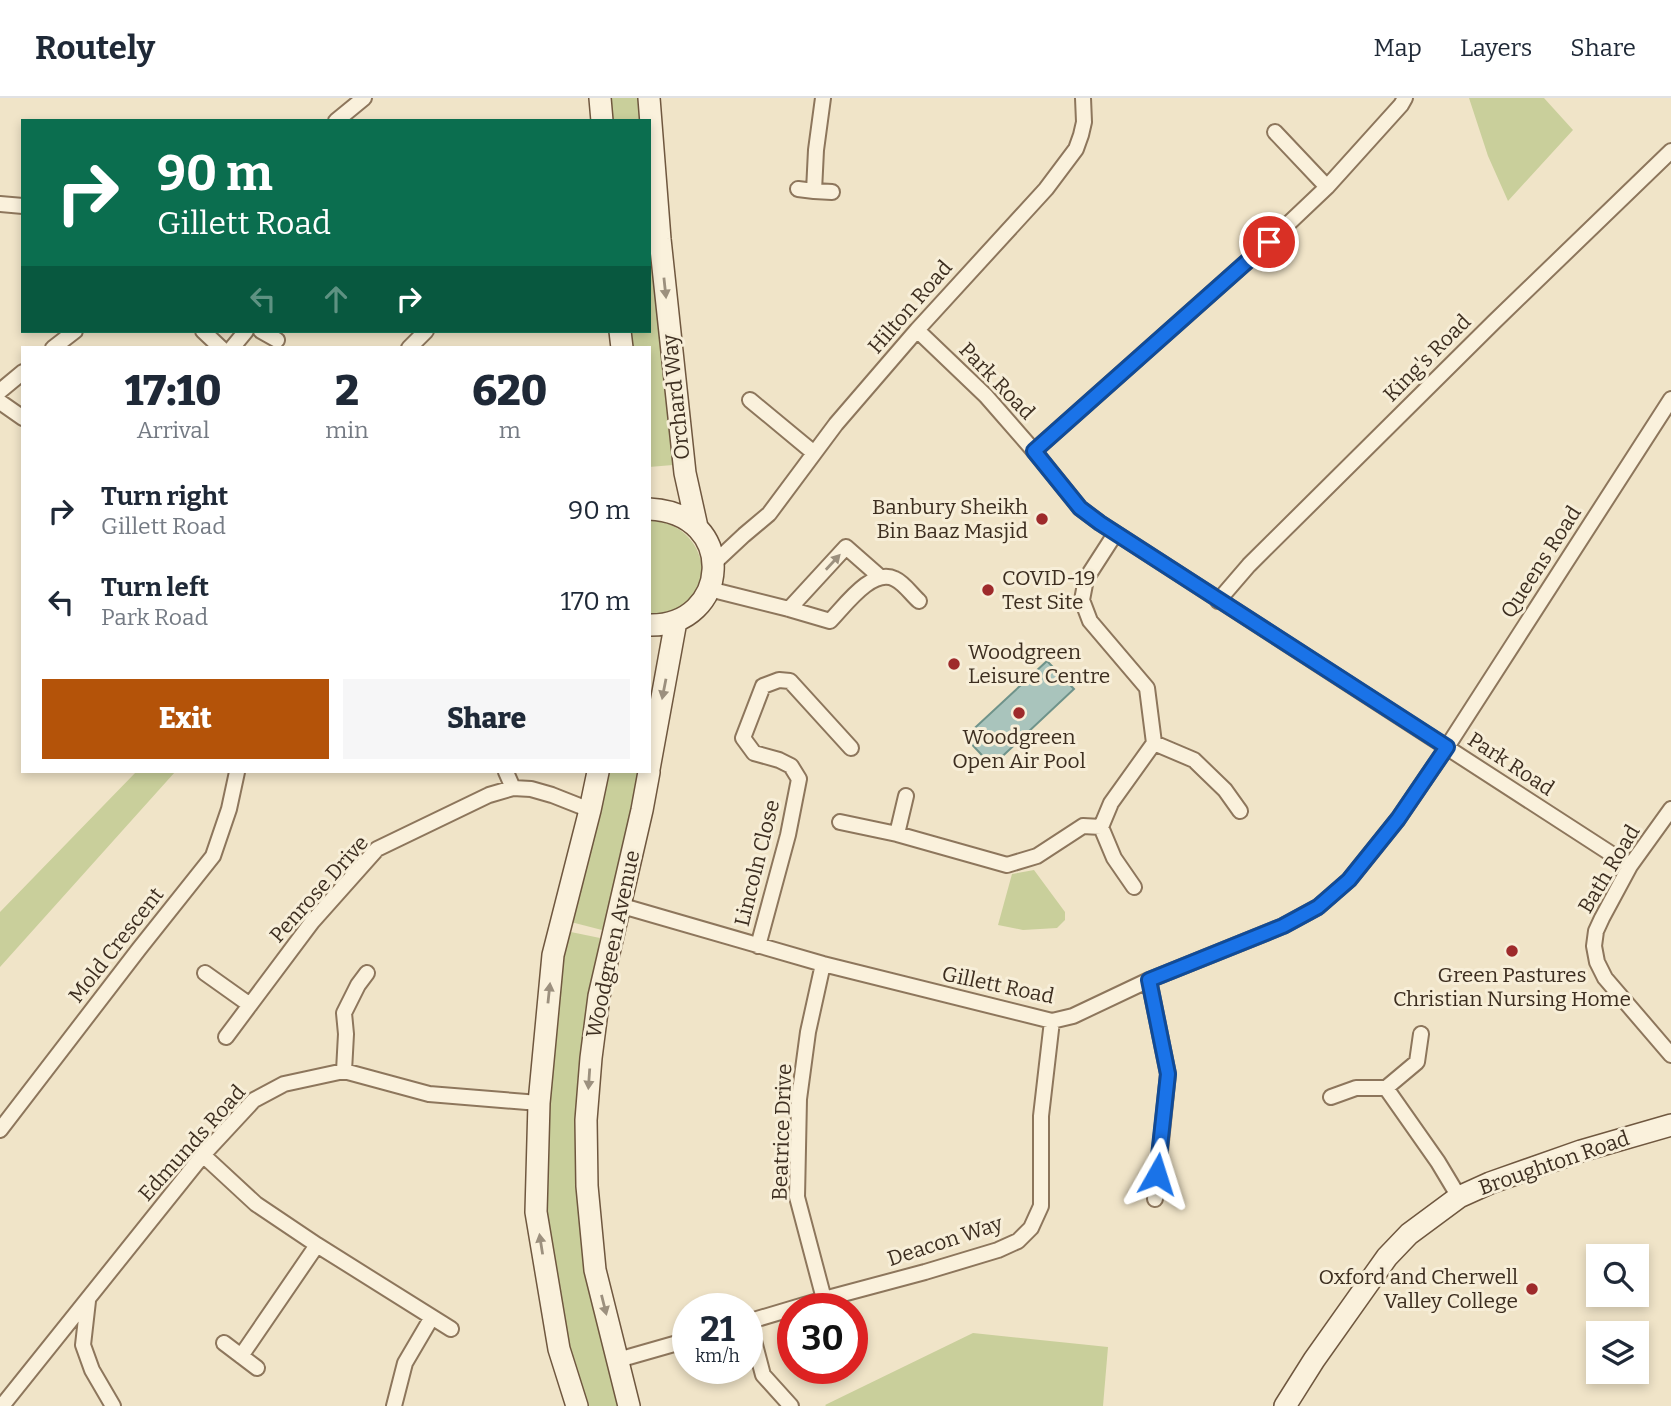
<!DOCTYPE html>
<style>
body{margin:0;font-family:Bitter,serif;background:#f6f6f7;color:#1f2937;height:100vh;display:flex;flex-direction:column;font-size:26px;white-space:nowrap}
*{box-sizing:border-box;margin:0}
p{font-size:23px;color:#747a83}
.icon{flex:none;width:38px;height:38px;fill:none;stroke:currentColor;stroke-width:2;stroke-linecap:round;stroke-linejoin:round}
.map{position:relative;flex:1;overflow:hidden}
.details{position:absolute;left:21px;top:248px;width:630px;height:427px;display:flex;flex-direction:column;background:#fff;border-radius:0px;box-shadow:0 4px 10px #0003}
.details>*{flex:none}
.banner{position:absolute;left:21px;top:21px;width:630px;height:214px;border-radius:0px;box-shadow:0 4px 10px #0003;background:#0b6e4f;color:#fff;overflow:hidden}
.fabs{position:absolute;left:1586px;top:1146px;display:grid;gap:14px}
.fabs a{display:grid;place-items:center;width:63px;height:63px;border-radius:0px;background:#fff;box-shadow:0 4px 10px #0003;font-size:35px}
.speed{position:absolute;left:672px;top:1195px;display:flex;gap:14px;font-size:35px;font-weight:700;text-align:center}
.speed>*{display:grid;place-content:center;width:91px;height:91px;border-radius:50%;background:#fff;box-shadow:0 4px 10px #0003;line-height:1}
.speed small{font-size:18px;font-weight:400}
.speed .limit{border:10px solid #d22;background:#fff;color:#111}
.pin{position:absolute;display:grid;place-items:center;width:60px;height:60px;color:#fff;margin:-30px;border:4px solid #fff;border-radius:50%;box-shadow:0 2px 7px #0007}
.me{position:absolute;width:77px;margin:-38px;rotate:6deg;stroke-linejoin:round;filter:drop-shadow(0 0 5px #0008)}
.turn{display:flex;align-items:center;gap:24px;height:147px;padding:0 21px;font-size:32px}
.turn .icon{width:91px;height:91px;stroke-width:2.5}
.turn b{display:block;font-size:49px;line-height:60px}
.lanes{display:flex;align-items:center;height:66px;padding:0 21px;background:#0003;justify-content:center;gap:35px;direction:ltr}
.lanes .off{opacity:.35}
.eta{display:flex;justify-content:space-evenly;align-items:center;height:119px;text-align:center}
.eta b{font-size:42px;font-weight:800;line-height:49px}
.primary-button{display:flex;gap:14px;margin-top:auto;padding:14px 21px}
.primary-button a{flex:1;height:80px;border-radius:0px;background:#b45309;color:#fff;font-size:28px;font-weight:800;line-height:80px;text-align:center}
.primary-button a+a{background:#f6f6f7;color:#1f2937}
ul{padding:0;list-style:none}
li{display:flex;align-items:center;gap:21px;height:91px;padding:0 21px}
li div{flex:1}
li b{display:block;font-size:26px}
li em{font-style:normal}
header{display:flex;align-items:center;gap:42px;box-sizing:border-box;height:98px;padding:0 35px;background:#fff;border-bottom:2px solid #e0e1e3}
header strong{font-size:33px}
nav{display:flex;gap:38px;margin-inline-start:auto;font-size:24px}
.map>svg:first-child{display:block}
.green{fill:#c9cf9b}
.water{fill:#a9c4bc;stroke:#6f938a;stroke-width:2}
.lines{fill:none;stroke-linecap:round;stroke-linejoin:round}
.street-casing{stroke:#8d765c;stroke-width:18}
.secondary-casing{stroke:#6f573f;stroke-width:24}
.street{stroke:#faf1dc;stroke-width:14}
.secondary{stroke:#faf1dc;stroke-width:21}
.oneway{fill:#9c907e}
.route-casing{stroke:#114b97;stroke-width:18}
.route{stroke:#1a73e8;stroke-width:12}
.poi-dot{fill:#9e2a2b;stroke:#f7eed8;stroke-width:2.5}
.labels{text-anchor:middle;stroke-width:6;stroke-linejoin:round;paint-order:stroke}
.street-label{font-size:21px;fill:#3d2e20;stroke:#f7eed8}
.poi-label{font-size:21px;fill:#3d2e20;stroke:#f7eed8;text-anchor:end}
</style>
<header>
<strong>Routely</strong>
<nav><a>Map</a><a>Layers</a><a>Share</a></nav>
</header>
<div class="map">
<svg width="1671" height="1308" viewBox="0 0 1671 1308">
<rect width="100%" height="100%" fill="#f0e4c8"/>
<path class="green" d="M605 0H639L642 23H607Z
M1469 0H1544L1573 32 1508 103 1488 58Z
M649 92 673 367 649 369V250H628L626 233H649Z
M649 423C702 422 723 491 676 514 669 518 658 518 649 519Z
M136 674H175L0 869V814Z
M604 674H644L640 695 602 832 567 823Z
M1034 772 1065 814V822L1057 830 1023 832 998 827 1012 776Z
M566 833 600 840 581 962 621 1308H583L568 1253 544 1112 543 999Z
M973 1235 1108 1249 1103 1308H826L825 1307Z"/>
<path class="water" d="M1047 563 1074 591 992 668 965 639Z"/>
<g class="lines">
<defs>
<path id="street" d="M823 0 816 52 814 93 832 94
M336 23 364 0
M1275 34 1327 89
M798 91 814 93
M0 106 23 108
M917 232 986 298 1034 353 1080 410 1100 425 1630 768
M203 233 221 250
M261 233 277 242
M53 250 75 233
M232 250 246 233
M409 250 426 233
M0 293 23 274
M750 302 814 355
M0 304 23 320
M1034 353 1269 144 1327 89 1401 7 1405 0
M713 466 744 437 769 416 836 326 917 232 1046 91 1076 51 1081 37 1084 24 1083 0
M709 491 789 511 830 523C844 509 872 469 895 481 904 485 912 497 919 503
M1218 503 1249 467 1494 224 1671 53
M789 511 846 449 879 478
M1154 645 1194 662 1225 692 1240 713
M506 674 513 690
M1671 711 1630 768 1602 820 1596 833 1594 848 1597 864 1605 880 1671 957
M840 724 897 736 1007 767 1037 758 1083 728 1101 729 1111 705 1154 645 1147 590 1090 523 1082 502 1086 481 1115 436
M1101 729 1114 760 1134 789
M897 736 906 698
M619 807 823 866 1052 923 1073 918 1149 882 1283 828 1318 809 1349 782 1398 721 1447 649 1671 301
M758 848 788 737 799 681 791 668 779 662 754 655 743 640 763 588 779 582 790 583 851 650
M823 866 808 934 799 1001 797 1099 824 1201
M205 875 250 907
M1149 882 1168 976 1155 1101
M226 939 312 824 377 751 489 697 513 690 531 691 552 697 590 712
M344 973 346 936 344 915 358 887 367 875
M1386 990 1417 964 1421 936
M1331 999 1356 990H1386L1438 1064 1459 1099
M0 1032 139 851 213 758 229 711 237 674
M203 1057 256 1106 317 1147 451 1231
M88 1203 83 1247 92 1272 113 1308
M747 1224 824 1201 925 1174 998 1152 1018 1143 1031 1130 1041 1108V1018L1052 923
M749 1224 763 1277 791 1308
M224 1245 257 1270
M241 1258 317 1147
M618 1262 688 1242
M2 1308 203 1057 254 1002 284 986 344 973 429 996 539 1005
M394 1308 405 1265 432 1219"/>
<path id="secondary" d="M600 0 602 23
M649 0 660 141 685 375 697 429
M620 233 622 250
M649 411C739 415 730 529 649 527
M649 671 676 523
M577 1308 559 1251 536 1114 539 1005 553 857 590 712 598 674
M629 1308 595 1172 587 1088 586 1022 591 960 599 898 642 712 649 674
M1285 1308 1314 1262 1387 1159 1409 1136 1459 1099 1490 1085 1581 1053 1671 1027"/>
</defs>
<use href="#street" class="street-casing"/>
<use href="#secondary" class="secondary-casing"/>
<use href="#street" class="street"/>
<use href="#secondary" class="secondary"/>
</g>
<defs><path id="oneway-solid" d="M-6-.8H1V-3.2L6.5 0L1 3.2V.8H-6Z" transform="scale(1.75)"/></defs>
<g class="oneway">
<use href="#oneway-solid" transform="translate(665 190) rotate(84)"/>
<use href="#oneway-solid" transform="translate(833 464) rotate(-47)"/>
<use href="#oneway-solid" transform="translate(664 591) rotate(101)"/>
<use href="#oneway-solid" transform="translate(549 895) rotate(-84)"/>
<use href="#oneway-solid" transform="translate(589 981) rotate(94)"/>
<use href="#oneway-solid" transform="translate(541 1146) rotate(-99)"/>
<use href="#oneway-solid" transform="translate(604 1207) rotate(76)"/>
</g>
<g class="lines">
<defs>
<path id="route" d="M1157 1076 1168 976 1149 882 1283 828 1318 809 1349 782 1398 721 1447 649 1100 425 1080 410 1034 353 1269 144"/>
</defs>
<use href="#route" class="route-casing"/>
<use href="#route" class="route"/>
</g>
<g class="poi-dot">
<circle cx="1042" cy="421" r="7"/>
<circle cx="988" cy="492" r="7"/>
<circle cx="954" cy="566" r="7"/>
<circle cx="1019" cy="615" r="7"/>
<circle cx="1512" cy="853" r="7"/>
<circle cx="1532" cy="1191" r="7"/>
</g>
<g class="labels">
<g class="street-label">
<text transform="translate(910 209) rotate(-49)" y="7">Hilton Road</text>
<text transform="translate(1427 260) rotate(-45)" y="7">King's Road</text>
<text transform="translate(997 283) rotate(46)" y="7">Park Road</text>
<text transform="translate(676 299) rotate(-96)" y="7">Orchard Way</text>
<text transform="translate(1541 464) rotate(-57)" y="7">Queens Road</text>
<text transform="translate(1511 666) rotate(33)" y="7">Park Road</text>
<text transform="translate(757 765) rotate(-76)" y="7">Lincoln Close</text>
<text transform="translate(1609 771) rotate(-59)" y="7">Bath Road</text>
<text transform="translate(319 791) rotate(-48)" y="7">Penrose Drive</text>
<text transform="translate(613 846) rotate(-78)" y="7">Woodgreen Avenue</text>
<text transform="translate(116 847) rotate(-52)" y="7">Mold Crescent</text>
<text transform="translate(998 887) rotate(12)" y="7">Gillett Road</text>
<text transform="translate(782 1034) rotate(-88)" y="7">Beatrice Drive</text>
<text transform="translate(192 1045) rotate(-48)" y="7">Edmunds Road</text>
<text transform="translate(1554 1065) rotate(-19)" y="7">Broughton Road</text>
<text transform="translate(945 1143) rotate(-18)" y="7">Deacon Way</text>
</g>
<g class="poi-label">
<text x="1028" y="416">Banbury Sheikh<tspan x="1028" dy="24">Bin Baaz Masjid</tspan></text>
<text x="1002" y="487" text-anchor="start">COVID-19<tspan x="1002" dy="24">Test Site</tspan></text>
<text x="968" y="561" text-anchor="start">Woodgreen<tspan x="968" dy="24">Leisure Centre</tspan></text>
<text x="1019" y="646" text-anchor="middle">Woodgreen<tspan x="1019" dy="24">Open Air Pool</tspan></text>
<text x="1512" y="884" text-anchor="middle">Green Pastures<tspan x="1512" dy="24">Christian Nursing Home</tspan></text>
<text x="1518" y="1186">Oxford and Cherwell<tspan x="1518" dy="24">Valley College</tspan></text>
</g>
</g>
</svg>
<div class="fabs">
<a><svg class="icon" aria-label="search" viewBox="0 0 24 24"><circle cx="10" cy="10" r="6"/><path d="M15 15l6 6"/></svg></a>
<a><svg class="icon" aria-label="layers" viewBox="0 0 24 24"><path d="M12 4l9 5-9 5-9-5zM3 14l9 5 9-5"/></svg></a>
</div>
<div class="speed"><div>21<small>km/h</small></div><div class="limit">30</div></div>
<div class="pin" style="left:1269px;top:144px;background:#d93025"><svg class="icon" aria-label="arrive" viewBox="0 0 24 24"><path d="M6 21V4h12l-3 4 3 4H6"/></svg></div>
<svg class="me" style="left:1157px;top:1076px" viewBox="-20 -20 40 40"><path d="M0-17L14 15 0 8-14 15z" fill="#1a73e8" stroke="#fff" stroke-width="4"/></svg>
<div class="banner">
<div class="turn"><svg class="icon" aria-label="right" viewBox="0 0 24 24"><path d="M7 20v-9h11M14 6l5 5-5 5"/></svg><div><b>90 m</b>Gillett Road</div></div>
<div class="lanes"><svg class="icon off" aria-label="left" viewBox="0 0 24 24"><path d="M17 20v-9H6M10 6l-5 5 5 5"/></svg><svg class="icon off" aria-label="ahead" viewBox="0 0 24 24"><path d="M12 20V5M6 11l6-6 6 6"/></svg><svg class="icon" aria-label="right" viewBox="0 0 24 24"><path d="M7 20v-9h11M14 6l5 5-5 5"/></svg></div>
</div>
<section class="details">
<div class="eta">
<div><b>17:10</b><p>Arrival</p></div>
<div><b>2</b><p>min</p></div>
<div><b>620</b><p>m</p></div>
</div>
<ul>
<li><svg class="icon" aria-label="right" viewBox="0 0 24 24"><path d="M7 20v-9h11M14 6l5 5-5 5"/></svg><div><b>Turn right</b><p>Gillett Road</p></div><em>90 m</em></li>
<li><svg class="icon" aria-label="left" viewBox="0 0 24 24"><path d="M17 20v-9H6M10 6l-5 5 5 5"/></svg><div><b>Turn left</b><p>Park Road</p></div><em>170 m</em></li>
</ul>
<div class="primary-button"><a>Exit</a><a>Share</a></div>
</section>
</div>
